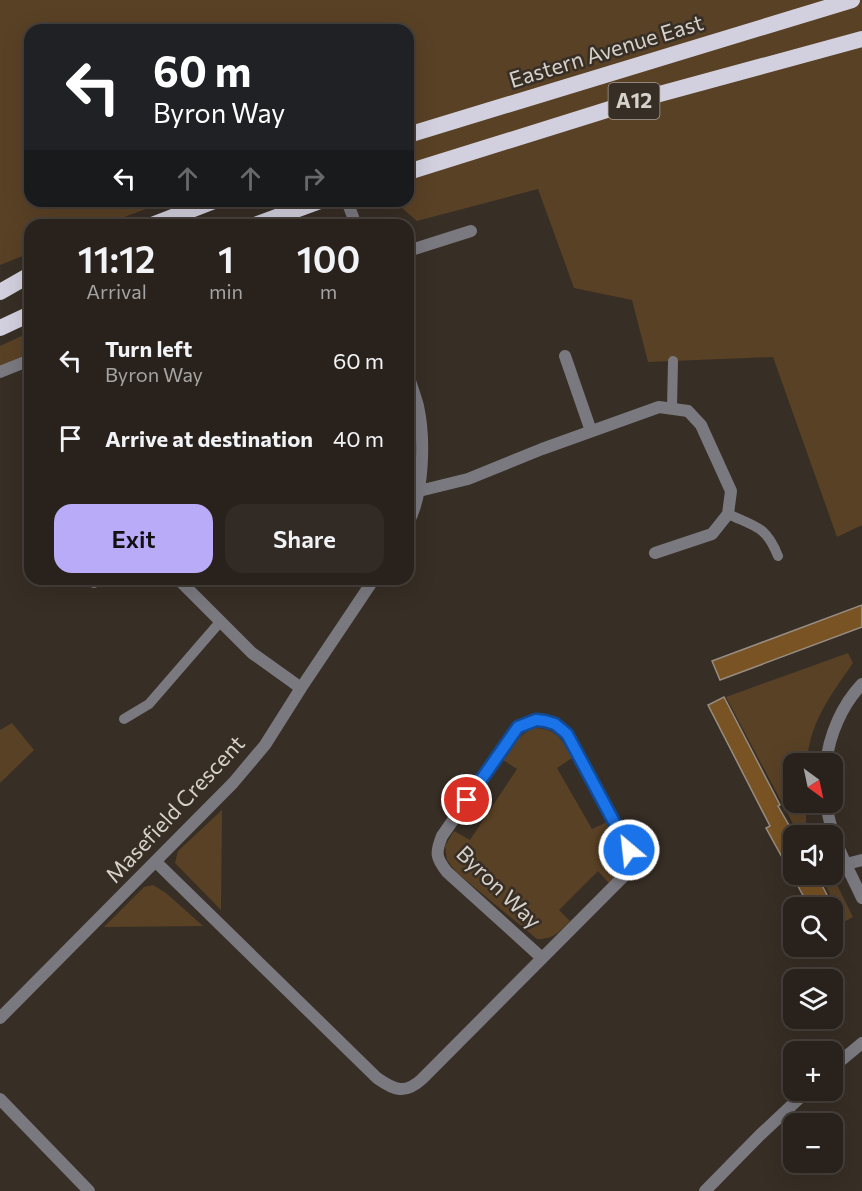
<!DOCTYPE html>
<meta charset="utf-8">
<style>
body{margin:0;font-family:Commissioner,sans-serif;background:#312a25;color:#f1f3f6;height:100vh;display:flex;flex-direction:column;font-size:22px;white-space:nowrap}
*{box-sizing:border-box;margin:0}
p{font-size:20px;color:#a5a4a3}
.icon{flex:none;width:33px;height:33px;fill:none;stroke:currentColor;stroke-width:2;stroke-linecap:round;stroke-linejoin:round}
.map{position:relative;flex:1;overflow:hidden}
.sheet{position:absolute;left:24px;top:219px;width:390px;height:366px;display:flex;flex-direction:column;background:#29221c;border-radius:18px;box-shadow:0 6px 24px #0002,0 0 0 2px #453f3b}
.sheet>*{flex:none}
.guide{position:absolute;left:24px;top:24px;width:390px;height:183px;border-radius:18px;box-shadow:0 6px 24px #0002,0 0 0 2px #453f3b;background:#202124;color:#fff;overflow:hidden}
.needle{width:39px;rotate:147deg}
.fabs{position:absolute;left:783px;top:753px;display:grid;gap:12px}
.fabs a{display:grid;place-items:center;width:60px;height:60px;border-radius:12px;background:#29221c;box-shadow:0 6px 24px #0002,0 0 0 2px #453f3b;font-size:30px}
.pin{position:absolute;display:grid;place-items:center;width:51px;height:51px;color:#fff;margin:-26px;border:3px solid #fff;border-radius:50%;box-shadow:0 2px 6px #0007}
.me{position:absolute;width:66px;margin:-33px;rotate:332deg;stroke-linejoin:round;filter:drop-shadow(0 0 4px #0008)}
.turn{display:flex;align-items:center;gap:21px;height:126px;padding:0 30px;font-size:27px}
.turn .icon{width:78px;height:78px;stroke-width:2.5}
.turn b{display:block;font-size:42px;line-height:51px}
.lanes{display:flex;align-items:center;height:57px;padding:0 30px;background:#0003;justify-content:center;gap:30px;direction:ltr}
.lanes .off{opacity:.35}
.eta{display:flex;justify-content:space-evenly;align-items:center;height:102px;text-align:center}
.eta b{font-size:36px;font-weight:600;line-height:42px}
.primary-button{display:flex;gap:12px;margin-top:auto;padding:12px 30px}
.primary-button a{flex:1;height:69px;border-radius:18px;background:#b9abf7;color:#111;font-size:24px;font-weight:600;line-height:69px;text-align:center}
.primary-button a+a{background:#312a25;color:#f1f3f6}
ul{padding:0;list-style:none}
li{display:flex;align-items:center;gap:18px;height:78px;padding:0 30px}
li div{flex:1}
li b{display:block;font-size:22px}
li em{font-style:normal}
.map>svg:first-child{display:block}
.green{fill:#594125}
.building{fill:#795323;stroke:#978d82;stroke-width:1.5}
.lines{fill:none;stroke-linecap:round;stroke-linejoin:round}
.service{stroke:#7a797f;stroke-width:10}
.minor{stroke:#7a797f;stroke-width:12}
.tertiary{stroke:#7a797f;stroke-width:12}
.trunk{stroke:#d2d0de;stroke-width:16}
.route-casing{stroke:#114b97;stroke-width:15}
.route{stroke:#1a73e8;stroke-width:10}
.labels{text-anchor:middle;stroke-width:5;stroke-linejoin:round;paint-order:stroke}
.shield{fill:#372e25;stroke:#a6a099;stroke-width:1.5}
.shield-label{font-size:21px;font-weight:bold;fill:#d6d1cb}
.street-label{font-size:22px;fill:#d6d1cb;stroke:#372e25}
</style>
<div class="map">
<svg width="862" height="1191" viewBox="0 0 862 1191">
<rect width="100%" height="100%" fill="#372e25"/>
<path class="green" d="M0 0H862V525L837 537 773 357 648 362 632 300 574 288 538 189 417 221 394 201H408V30H30V201H167L103 225H30V253L0 265Z
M30 332V354L0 368V346Z
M848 653 853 663C831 695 809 723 807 763L794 764V802L806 803V823L812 835H799L726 697Z
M12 723 34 750 0 783V730Z
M535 728C558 729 562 740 572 758L557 768 592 829 607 822C622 851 634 856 609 883L598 871 559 910 570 921C558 933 554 939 537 939L456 872 447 860 445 846 454 831 470 840 517 769 503 760C513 746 518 734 535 728Z
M222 810 221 910 175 863 178 851Z
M820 875H832L853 917 844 922Z
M153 885 166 893 203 926 104 927 144 887Z"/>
<path class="building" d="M862 605V627L720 680 712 661Z
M724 697 780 805 778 806 794 834V874H816L834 908H810L766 828 770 826 708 705Z"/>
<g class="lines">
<path class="service" d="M672 408 673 361
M728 514C756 527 766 526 778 556
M124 719 149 704 220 622"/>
<path class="minor" d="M347 201 356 225
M408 251 471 231
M565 356 591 431
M0 372 30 360
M408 374C411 385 415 395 418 406 425 438 424 494 408 523
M419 491 468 479 542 449 659 407 688 411 701 425 731 491 728 514 712 534 655 553
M178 579 252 653 301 688
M94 582 97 579
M826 764C829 735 842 705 862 684
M826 802C830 836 848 868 862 898
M156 862 377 1078C394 1090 405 1095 422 1079L626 874 630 863 629 850 567 734C547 717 542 717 518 727L442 836C435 853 436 858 447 872L542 958
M846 864 862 860
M0 1018 233 783 265 745 301 688 374 579
M832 1068 862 1043
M705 1191 760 1135 808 1090"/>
<path class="tertiary" d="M0 1099 89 1191"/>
<path class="trunk" d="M408 135 852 0
M408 172 645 98 862 39
M152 225 214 201
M255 225 320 201
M0 292 28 276
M0 328 30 314"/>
</g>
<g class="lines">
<defs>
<path id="route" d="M467 800 518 727 536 720 545 721 555 724 567 734 629 850"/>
</defs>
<use href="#route" class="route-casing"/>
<use href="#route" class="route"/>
</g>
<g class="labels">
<rect class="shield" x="608.5" y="83" width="51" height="36" rx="4.5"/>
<g class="shield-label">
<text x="634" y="108">A12</text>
</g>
<g class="street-label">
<text transform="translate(606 51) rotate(-17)" y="8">Eastern Avenue East</text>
<text transform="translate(175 809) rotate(-47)" y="8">Masefield Crescent</text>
<text transform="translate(499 887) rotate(44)" y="8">Byron Way</text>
</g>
</g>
</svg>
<div class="fabs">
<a><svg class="needle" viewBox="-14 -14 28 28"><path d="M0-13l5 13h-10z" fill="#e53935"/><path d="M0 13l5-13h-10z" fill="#a5a4a3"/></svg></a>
<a><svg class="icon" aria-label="sound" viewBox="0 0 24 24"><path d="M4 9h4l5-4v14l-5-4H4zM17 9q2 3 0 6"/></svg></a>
<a><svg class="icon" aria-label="search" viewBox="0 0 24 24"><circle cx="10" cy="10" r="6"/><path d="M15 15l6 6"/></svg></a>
<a><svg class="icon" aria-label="layers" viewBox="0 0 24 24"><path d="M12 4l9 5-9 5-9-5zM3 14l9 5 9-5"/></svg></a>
<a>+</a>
<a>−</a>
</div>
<div class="pin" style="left:467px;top:800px;background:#d93025"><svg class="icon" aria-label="arrive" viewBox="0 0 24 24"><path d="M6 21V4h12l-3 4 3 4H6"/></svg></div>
<svg class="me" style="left:629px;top:850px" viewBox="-20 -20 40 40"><circle r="17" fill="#1a73e8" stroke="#fff" stroke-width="3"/><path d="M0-11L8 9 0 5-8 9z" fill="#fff"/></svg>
<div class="guide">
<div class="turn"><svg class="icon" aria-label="left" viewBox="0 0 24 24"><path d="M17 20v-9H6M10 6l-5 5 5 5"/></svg><div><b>60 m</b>Byron Way</div></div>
<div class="lanes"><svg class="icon" aria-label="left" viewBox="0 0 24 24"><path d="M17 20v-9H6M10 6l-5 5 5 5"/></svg><svg class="icon off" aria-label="ahead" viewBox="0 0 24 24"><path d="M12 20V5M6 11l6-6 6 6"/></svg><svg class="icon off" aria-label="ahead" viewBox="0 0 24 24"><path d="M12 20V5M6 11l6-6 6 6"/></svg><svg class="icon off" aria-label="right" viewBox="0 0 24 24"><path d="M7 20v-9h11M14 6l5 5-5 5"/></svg></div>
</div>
<section class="sheet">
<div class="eta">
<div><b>11:12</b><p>Arrival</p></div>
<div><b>1</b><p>min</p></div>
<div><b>100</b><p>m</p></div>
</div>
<ul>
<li><svg class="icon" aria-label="left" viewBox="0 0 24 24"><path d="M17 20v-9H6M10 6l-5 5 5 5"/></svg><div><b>Turn left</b><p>Byron Way</p></div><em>60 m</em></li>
<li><svg class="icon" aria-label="arrive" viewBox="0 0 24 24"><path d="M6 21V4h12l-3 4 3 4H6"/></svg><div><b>Arrive at destination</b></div><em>40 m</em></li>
</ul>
<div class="primary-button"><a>Exit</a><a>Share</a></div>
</section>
</div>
